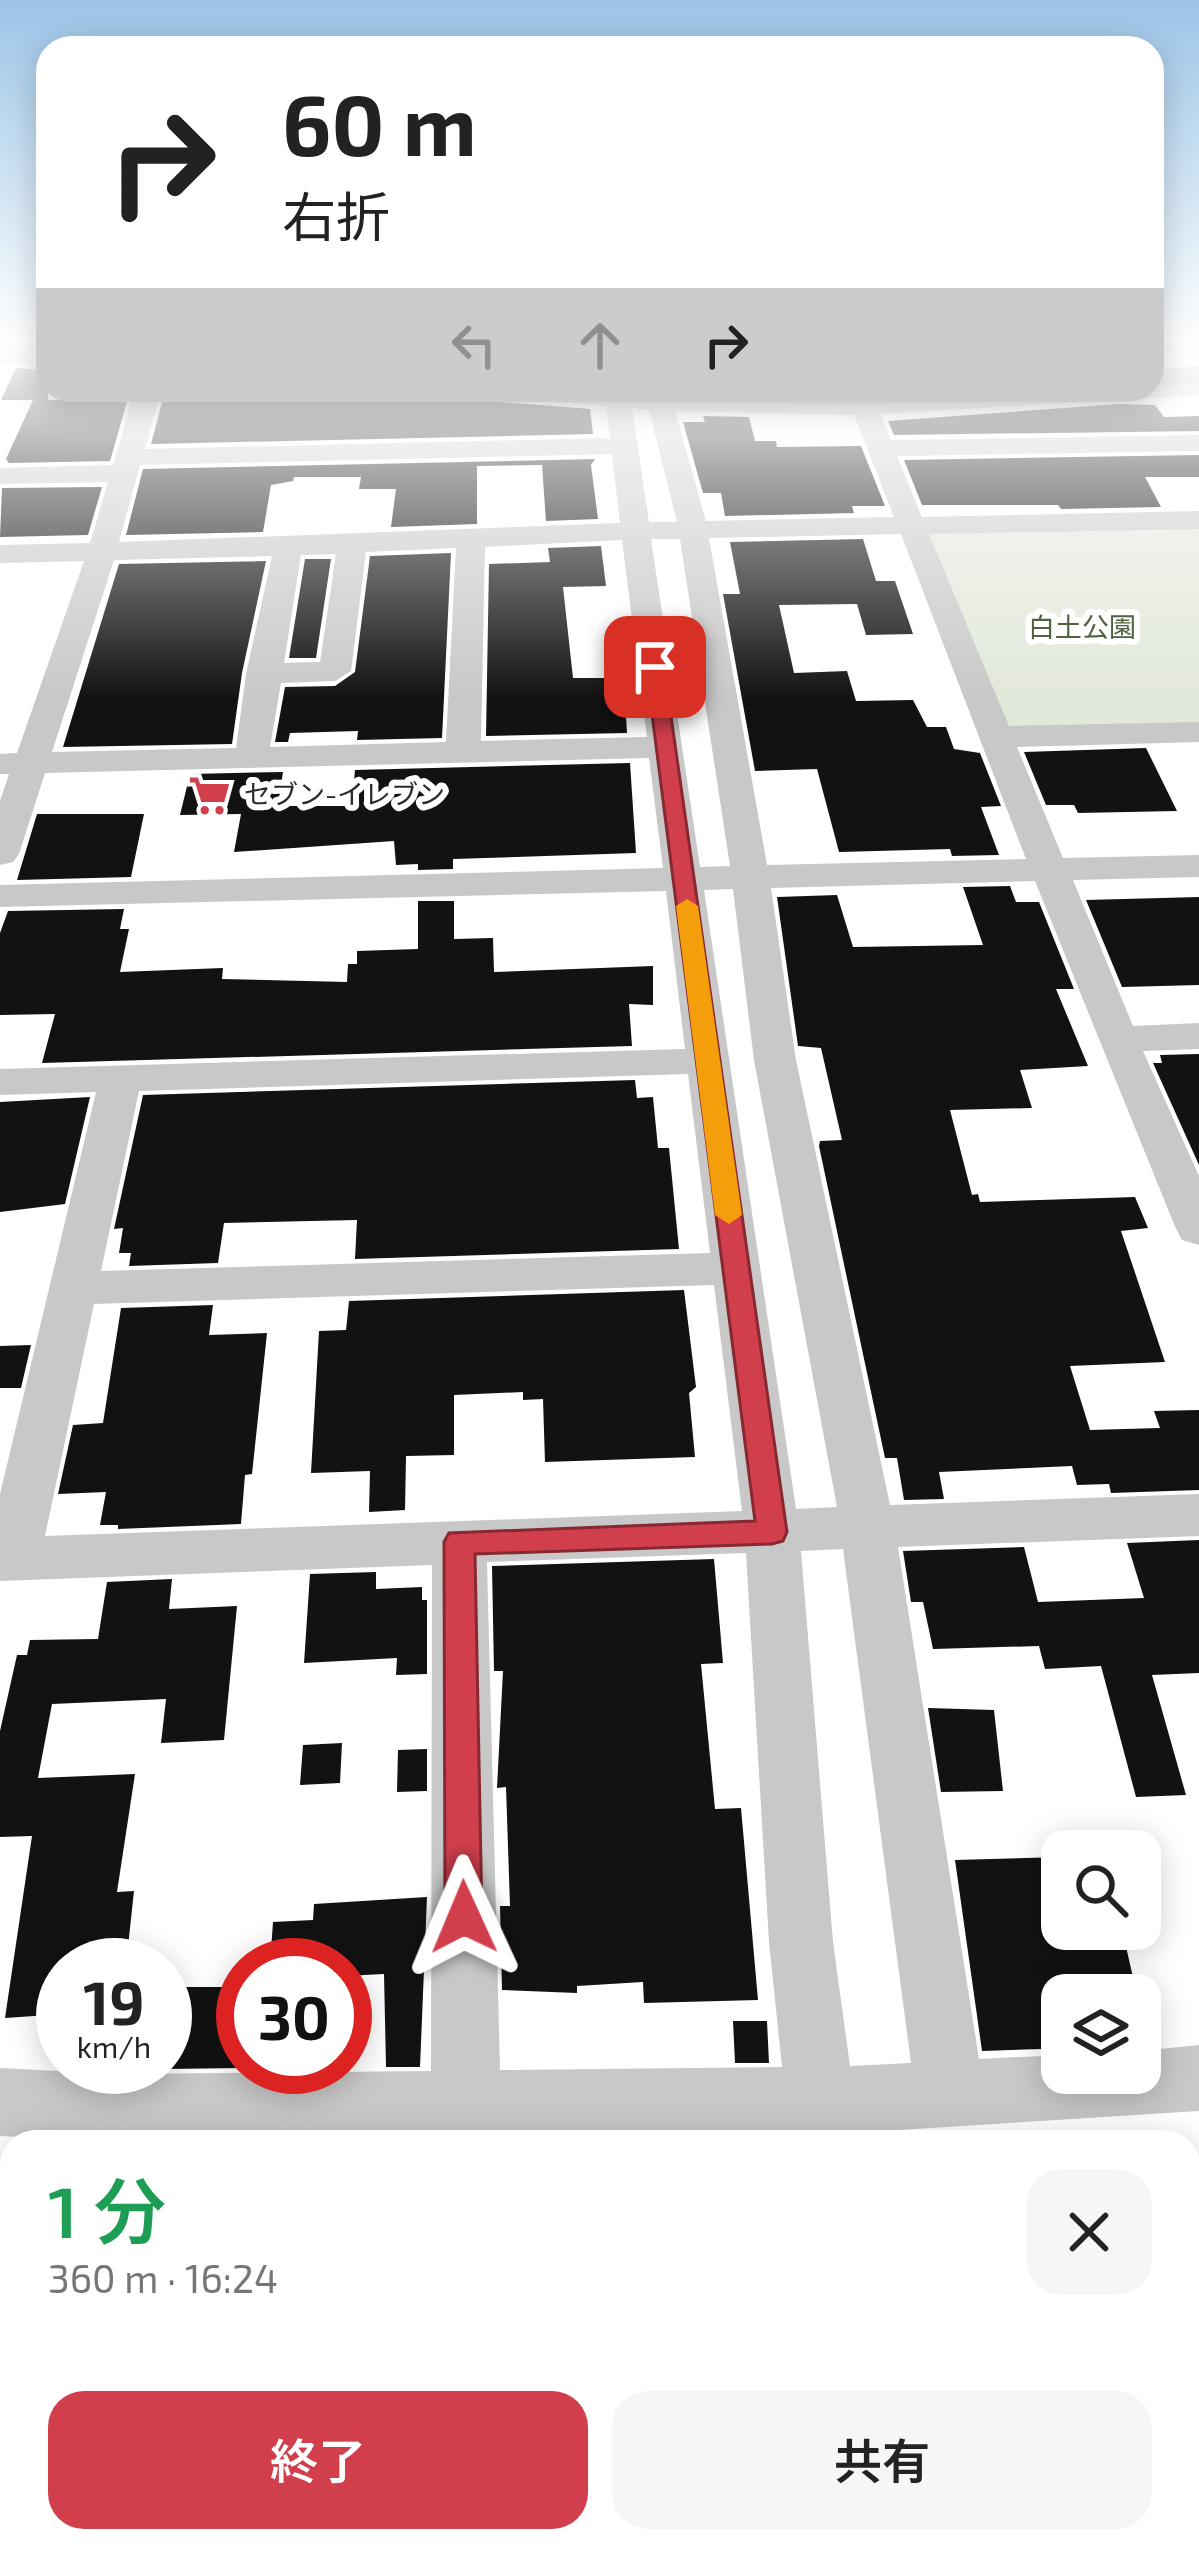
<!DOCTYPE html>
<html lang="ja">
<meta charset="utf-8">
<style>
body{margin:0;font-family:"Exo 2","Noto Sans JP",sans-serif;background:#f6f6f6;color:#222;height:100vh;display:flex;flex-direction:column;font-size:45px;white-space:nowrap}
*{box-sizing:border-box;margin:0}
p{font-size:39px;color:#767676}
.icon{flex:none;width:66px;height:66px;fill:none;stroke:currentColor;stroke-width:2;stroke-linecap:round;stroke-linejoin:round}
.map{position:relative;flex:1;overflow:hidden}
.details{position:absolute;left:0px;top:2130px;width:1200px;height:423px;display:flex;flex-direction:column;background:#fff;border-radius:36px 36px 0 0;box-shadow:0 6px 30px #0003}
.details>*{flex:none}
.hud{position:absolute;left:36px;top:36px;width:1128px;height:366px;border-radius:36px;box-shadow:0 6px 30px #0003;background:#fff;color:#222;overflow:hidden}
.fabs{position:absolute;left:1041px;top:1830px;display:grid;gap:24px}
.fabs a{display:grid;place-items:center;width:120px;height:120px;border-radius:24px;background:#fff;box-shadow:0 6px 30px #0003;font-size:60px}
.speed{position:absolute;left:36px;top:1938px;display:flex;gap:24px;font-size:60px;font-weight:700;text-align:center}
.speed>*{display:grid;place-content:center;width:156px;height:156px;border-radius:50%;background:#fff;box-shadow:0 6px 30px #0003;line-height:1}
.speed small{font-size:30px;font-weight:400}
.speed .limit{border:18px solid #d22;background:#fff;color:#111}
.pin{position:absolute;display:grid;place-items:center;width:102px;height:102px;color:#fff;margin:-51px;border-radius:24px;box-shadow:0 6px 18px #0006}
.me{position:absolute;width:132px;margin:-66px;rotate:359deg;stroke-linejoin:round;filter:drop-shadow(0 0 9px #0008)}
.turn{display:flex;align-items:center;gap:42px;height:252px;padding:0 48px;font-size:54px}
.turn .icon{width:156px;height:156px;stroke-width:2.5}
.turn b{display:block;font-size:84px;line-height:102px}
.lanes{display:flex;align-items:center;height:114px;padding:0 48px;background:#0003;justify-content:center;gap:60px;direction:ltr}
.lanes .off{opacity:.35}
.round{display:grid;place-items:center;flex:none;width:126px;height:126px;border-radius:36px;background:#f6f6f6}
.summary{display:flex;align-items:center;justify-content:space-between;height:204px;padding:0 48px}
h1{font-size:72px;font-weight:600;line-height:90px;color:#1e9e55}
.action{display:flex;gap:24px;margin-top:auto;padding:24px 48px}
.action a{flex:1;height:138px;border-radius:36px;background:#d13f4d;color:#fff;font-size:48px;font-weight:600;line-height:138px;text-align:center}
.action a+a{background:#f6f6f6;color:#222}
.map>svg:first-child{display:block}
.green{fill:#e2e8da}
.water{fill:#c8dbe6}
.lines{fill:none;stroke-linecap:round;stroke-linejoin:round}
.stream{stroke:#c8dbe6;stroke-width:8}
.building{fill:#121212}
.minor{fill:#c8c8c8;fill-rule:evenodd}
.major{fill:#a3a3a3;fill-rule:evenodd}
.route{fill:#d13f4d;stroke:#882932;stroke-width:3}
.slow{fill:#f59e0b}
.labels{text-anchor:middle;stroke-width:12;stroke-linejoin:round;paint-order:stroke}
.far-park-label{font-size:27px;fill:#50623e;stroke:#fff}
.far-poi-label{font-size:27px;fill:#2b2b2b;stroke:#fff;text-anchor:start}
</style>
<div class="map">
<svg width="1199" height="2552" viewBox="0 0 1199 2552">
<rect width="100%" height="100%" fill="#fff"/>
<path class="green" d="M1199 528V724L1005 728 928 533Z"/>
<path class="water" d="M12 2461V2541H712L612 2552H0V2462Z"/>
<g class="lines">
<path class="stream" d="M548 390 591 393"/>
</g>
<path class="building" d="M16 368 48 370V400L128 398 110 461 9 463 6 459 33 400H1Z
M218 390 484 392 501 402 590 409 593 434 151 444 164 395 217 394Z
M1119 404 1155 405 1164 417 1199 416V431L894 435 888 421Z
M703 416 749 417 755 441H776L777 447 861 446 885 506H852L854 513 725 516 721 493H703L683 422H705Z
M1199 455V477H1145L1161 507 1061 509 1058 505H922L904 460Z
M595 459 591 465 598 519 546 521 542 465 477 466V524L391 527 396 489H359L361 477H294L293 481 271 485 263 532 126 535 143 469Z
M102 487 88 535 0 537 2 488Z
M863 539 876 581H895L913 634 866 635 857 604 779 605 794 673 847 671 856 701 913 700 927 727H946L954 749 980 753 1001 806 981 807 999 855 952 856 950 849 839 852 817 769 755 771 723 594H740L730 542Z
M601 546 606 586 563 587 573 678H611L615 710 618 716H626L627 733 486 736 489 564 550 562 548 548Z
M451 553 442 738 357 740 358 731 290 733 288 742H275L285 687 335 686 355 672 370 556Z
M305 559H331L316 658H289Z
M266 561 242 673 232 744 63 747 119 564Z
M1146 748 1177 811 1078 813 1074 805H1046L1024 752Z
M630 763 636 853 453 859V869L418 870V864L396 865 394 841 234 852 241 814 180 815 190 774 283 772 278 806H352L355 770Z
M37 814H144L131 877 17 880Z
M1010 886 1016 902H1039L1074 989H1056L1088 1066 1020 1070 1032 1108 950 1110 972 1195 978 1194 980 1202 1135 1197 1148 1228 1121 1231 1165 1362 1070 1366 1090 1430 1160 1428 1154 1411 1199 1410V1490L1111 1493 1109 1484 1077 1485 1072 1466 939 1472 944 1499 904 1500 897 1458H885L819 1146 820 1141 842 1140 821 1048 798 1046 777 897 837 895 853 947 983 945 963 887Z
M1199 897V985L1122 987 1086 900Z
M418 901H454V939L493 938 494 972 653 966V1005L629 1004 632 1046 42 1063 55 1014 0 1015V933L8 911 124 909 120 929H129L120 972 223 968 222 979 347 982 348 964H357V951L418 949Z
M1199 1054V1165L1153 1063H1162L1160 1055Z
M635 1080 637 1098 653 1097 658 1148H669L679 1249 355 1259 357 1220 224 1223 218 1263 129 1266 131 1253H119L123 1228 114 1229 143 1095Z
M90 1097 65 1204 0 1212V1102Z
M684 1290 696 1387 689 1393 695 1457 545 1462 543 1399 523 1400V1392L454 1395V1455L406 1456 405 1510 369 1512 370 1471 311 1473 319 1331 346 1330 349 1301Z
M213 1305 209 1335 267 1333 252 1474 245 1475 241 1524 118 1529V1525H100L106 1492 58 1494 73 1425 103 1423 121 1308Z
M31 1345 21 1388H0V1346Z
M1199 1540V1673L1152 1675 1186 1795 1136 1797 1101 1666 1045 1669 1039 1646 933 1649 923 1602H911L903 1551 1024 1547 1038 1602 1144 1598 1127 1543Z
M714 1559 723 1663 701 1664 715 1809 741 1808 758 2000 644 2003 643 1982 577 1986V1993L502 1990 500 1906H510L506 1787 497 1788 503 1671H494L492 1566Z
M376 1572V1589L422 1587V1600H427V1674L396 1675 397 1658 304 1663 310 1574Z
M172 1579 169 1609 237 1606 224 1740 161 1743 166 1699 52 1704 38 1778 135 1774 117 1892 134 1891 126 1965H63V2014L5 2018 32 1836 0 1837V1731L17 1655H27L30 1640 98 1639 107 1582Z
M928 1708 994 1710 1003 1791 941 1792Z
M342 1743 340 1783 300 1785 303 1745Z
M427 1749V1791L397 1792 398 1750Z
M1062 1857V1929H1122L1137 1995H1062V2042L1041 2043 1042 2049 982 2051 955 1860Z
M427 1897 420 2067H386L384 1974 345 1976V1965H270L273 1922 313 1920 314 1904Z
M165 1987H243V2068L165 2069Z
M733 2021H767L769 2063H735Z"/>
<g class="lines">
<path class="minor" d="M1152 342H1199V355L1152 352Z
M0 349 48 352V366L0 363Z
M1199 379V395L880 414 891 440 1199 435V451L897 456 922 517 1199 511V529L929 534 1009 726 1199 722V742L1017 747 1063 858 1199 855V877L1073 880 1133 1026 1199 1023V1049L1143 1051 1199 1176V1245L1182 1240 1176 1229 1035 881 771 888 796 1060 890 1505 1199 1494V1536L898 1547 979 2059 1062 2055V2073H1140V2051L1199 2045V2111L820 2135 122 2142 0 2136V2068L117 2074 431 2071 432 1565 0 1581V1494L96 1092 0 1095V1069L685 1049 666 891 0 907V885L663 868 649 758 45 773 19 854 13 862 0 865V801L9 774H0V754L17 753 84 561 0 563V545L90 543 108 482 0 484V468L113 465 135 390H161L145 449 610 438 606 406 501 398 488 390 848 399 849 390H869L874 399 1020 390H1152V382ZM632 408 649 410 677 522H649ZM675 411 854 415 894 517 706 521ZM612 454 620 523 119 542 140 465ZM901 534 1026 859 767 865 709 538ZM651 539H680L730 866 700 867ZM622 540 647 737 481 741 485 547ZM456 548 446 742 270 747 281 683 335 681 351 671 366 552ZM336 554 320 662 284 663 301 555ZM272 556 246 674 236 748 52 752 114 560ZM733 889 754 1060 837 1507 796 1509 704 890ZM688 1074 710 1253 101 1271 139 1091ZM714 1285 742 1511 45 1536 94 1304ZM843 1549 911 2063 850 2066 833 1942 801 1551ZM746 1553 769 1942 782 2067 500 2070 487 1562Z"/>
<path class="major" d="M0 342H48V354L0 351Z
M1199 366V384L1152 387V369Z
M654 390H982C963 413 714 400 670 400Z"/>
</g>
<linearGradient id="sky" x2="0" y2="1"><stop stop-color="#9bc4e7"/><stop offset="0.49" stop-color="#fff"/><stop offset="1" stop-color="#fff" stop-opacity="0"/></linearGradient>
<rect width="1199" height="699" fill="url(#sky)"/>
<path class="route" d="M655 661 664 667 787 1532 783 1541 772 1544 475 1554 482 1917 477 1929 464 1934 451 1929 445 1917 444 1542 449 1533 755 1521 646 667Z"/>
<path class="slow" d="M687 899 698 906 742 1215 729 1224 715 1215 676 906Z"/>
<defs>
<symbol id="supermarket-bare" viewBox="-9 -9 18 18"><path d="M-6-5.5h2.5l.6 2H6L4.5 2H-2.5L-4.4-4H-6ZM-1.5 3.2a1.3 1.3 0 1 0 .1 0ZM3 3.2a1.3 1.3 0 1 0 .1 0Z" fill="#d13f4d" stroke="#fff" stroke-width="2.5" paint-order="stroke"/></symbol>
</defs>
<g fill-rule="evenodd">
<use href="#supermarket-bare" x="180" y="766" width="59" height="59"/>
</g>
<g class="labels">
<g class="far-park-label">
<text x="1082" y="637">白土公園</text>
</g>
<g class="far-poi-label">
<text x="244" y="804">セブン-イレブン</text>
</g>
</g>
</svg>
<div class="fabs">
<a><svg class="icon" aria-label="search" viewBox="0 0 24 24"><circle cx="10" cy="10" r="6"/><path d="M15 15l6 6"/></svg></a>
<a><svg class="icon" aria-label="layers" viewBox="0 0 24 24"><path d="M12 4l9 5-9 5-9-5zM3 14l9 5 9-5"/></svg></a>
</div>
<div class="speed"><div>19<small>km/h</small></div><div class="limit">30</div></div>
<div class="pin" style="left:655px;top:667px;background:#d93025"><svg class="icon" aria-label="arrive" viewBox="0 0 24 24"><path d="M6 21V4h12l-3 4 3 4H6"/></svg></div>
<svg class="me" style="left:464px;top:1917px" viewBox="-20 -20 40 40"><path d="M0-17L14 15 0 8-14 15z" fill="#d13f4d" stroke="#fff" stroke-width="4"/></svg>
<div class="hud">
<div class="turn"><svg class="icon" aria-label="right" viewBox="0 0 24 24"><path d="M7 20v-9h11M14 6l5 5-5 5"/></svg><div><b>60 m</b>右折</div></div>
<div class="lanes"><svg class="icon off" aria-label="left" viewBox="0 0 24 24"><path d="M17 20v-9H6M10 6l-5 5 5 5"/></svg><svg class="icon off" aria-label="ahead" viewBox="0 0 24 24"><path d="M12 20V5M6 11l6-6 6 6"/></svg><svg class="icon" aria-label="right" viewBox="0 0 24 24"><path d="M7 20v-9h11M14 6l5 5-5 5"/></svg></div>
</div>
<section class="details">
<div class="summary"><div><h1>1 分</h1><p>360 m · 16:24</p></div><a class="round"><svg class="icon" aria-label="close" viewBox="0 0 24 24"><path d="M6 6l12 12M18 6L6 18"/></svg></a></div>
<div class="action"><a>終了</a><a>共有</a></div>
</section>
</div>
